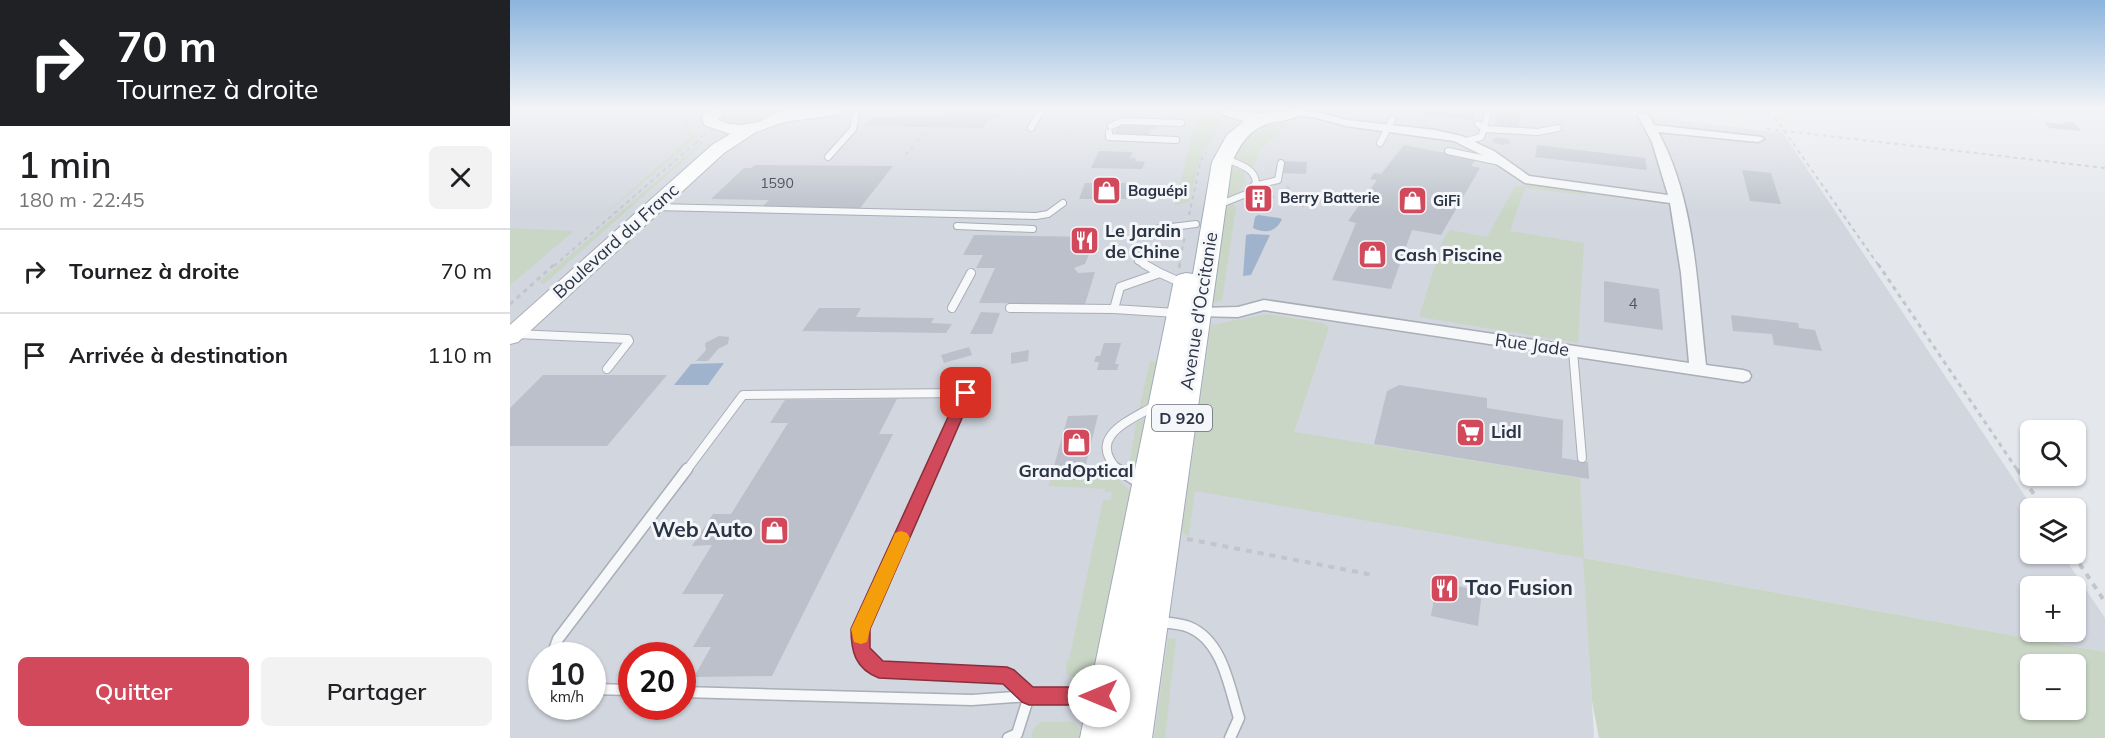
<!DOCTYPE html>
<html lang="fr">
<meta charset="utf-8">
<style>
body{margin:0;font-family:Mulish,sans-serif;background:#f2f2f2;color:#202124;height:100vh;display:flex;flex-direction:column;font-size:22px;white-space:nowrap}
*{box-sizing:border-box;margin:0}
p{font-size:20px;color:#757577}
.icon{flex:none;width:33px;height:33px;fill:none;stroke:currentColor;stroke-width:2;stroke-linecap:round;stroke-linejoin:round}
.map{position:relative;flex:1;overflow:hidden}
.panel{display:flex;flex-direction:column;background:#fff;width:510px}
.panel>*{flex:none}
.guide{background:#202124;color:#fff;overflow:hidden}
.tools{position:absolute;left:1510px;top:420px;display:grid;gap:12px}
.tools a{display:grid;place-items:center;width:66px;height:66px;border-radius:9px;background:#fff;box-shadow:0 2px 4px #0004;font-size:30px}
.speed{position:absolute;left:18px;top:642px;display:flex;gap:12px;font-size:30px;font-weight:700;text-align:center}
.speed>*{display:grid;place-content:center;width:78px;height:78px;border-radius:50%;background:#fff;box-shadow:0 2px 4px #0004;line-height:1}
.speed small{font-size:15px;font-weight:400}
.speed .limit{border:9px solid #d22;background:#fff;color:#111}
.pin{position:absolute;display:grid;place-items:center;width:51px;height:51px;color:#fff;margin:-26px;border-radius:12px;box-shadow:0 3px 9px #0006}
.me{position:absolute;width:66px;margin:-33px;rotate:270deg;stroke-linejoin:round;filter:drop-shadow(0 0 4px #0008)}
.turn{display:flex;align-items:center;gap:21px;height:126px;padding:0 18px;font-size:27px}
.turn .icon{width:78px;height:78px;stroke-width:2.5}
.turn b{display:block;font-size:42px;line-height:51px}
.round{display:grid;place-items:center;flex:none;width:63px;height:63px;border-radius:9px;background:#f2f2f2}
.head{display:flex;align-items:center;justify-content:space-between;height:102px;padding:0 18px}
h1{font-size:36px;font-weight:600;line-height:45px}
.action{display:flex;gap:12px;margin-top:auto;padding:12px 18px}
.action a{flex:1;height:69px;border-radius:9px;background:#d1495b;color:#fff;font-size:24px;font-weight:600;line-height:69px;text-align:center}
.action a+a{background:#f2f2f2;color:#202124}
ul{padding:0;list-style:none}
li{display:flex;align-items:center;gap:18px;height:84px;padding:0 18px;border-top:2px solid #e0e0e0}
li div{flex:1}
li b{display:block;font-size:22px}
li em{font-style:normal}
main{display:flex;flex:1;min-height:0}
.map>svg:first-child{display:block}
.built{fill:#d2d6de;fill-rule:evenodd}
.green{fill:#c9d6c5;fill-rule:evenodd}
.water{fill:#9fb4cc}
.building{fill:#bbc0ca}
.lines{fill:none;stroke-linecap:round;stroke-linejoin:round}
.lane-far2-casing{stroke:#a9aeb7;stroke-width:8}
.lane-far1-casing{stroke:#a9aeb7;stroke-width:10}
.lane-casing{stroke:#a9aeb7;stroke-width:13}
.street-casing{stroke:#a9aeb7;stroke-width:3}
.secondary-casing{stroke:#a9aeb7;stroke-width:2}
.primary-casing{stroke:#a3abb8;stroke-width:2}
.path-far2{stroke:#c2c5cb;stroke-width:2;stroke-dasharray:4 4;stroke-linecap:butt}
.path-far1{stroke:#c2c5cb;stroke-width:3;stroke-dasharray:4.5 4.5;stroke-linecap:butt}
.path{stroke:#c2c5cb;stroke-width:4;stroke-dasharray:6 6;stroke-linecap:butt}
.lane-far2{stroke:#f7f8fa;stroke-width:6}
.lane-far1{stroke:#f7f8fa;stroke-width:8}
.lane{stroke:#f7f8fa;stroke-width:10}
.street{fill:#f7f8fa;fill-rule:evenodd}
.secondary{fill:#fff;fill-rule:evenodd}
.primary{fill:#fff;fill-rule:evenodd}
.route{fill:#d1495b;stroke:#882f3b;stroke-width:1.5}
.slow{fill:#f59e0b}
.labels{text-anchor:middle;stroke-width:6;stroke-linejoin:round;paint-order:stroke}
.far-number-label{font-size:14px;fill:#4f5766}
.far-poi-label{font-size:15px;font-weight:bold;fill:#2b3445;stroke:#f4f6f9;text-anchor:start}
.number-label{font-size:15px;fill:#4f5766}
.shield{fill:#f4f6f9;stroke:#676e7b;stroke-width:1.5}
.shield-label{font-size:16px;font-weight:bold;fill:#2b3445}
.poi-label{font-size:18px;font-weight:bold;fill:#2b3445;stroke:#f4f6f9;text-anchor:start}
.street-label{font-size:18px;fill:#2b3445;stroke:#f4f6f9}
.near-poi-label{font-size:21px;font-weight:bold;fill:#2b3445;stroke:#f4f6f9;text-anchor:end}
</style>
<main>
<section class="panel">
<div class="guide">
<div class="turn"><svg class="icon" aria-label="right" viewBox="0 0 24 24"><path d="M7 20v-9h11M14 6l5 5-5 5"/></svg><div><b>70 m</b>Tournez à droite</div></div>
</div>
<div class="head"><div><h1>1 min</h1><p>180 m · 22:45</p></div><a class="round"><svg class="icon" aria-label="close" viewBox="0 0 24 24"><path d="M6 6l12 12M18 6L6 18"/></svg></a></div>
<ul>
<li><svg class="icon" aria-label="right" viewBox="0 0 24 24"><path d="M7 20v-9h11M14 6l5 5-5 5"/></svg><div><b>Tournez à droite</b></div><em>70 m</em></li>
<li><svg class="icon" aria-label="arrive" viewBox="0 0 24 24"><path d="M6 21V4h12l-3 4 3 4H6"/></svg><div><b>Arrivée à destination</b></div><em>110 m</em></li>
</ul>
<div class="action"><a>Quitter</a><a>Partager</a></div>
</section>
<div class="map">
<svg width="1595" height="738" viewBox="0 0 1595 738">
<rect width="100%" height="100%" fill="#e4e7ec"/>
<path class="built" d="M0 109H1074L1273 133 1523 508 1521 554H1552L1595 618V652L1074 558 1084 738H0ZM1521 586H1566V632H1521ZM32 656H82V706H32ZM122 656H172V706H122Z"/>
<path class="green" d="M185 109H190L183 114 178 125 186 135 184 140 88 220 178 140 180 135 173 128 179 115Z
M218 109H272C255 119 232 131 212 120V114Z
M688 109 703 113 712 123 691 155 679 202 665 205 687 116H677Z
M773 122H782L751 149 743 167 724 159 731 143 742 128Z
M191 145 34 284 31 283 30 281 185 148Z
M722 166 734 171 736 180 728 192 718 197Z
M1024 185 1081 193 1075 195 1015 188 1000 231 1074 243 1068 343 909 317 933 240 940 230 977 237 1005 186Z
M722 203 726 208 712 301 703 303 715 205Z
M0 228 64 231 0 285Z
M758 314 813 323 819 328 784 432 1070 478 1074 558 1595 652V738H1089L1082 701 1073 558 685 491 679 536 674 534 672 529 701 325ZM1521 664H1566V710H1521Z
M640 361 647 362 639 402 629 409Z
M635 418 625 470 619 466 626 423Z
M575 469 606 477 620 491 587 668 573 680 557 675 556 661 559 660 593 500H601L602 492H595V489L538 486 540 480H572Z
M658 638 666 639 655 738H644Z
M531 722H563L572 732 571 738H521L523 729Z"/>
<path class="water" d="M748 215 769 218 772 219C766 232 756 234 743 228L745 217Z
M741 234 760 235 741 275 733 276 736 235Z
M214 363 198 385H164L181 364Z"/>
<path class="building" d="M895 109H966L963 120 894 112Z
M987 109H1011L1009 128 985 126Z
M439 114H491L488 119H479L473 128 353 126 362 117 438 116Z
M1552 121 1564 122 1571 131 1539 128 1534 122 1554 124Z
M609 123 648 124 647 129H641L639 135H604Z
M987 137 998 139 1001 143 993 145 985 143 982 140Z
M894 145 966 159 961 166 970 168 931 235 902 230 881 289 822 280 846 223 838 221 867 180 860 179 864 173 871 174Z
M1027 145 1135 158 1137 170 1025 157Z
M589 151 623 152 620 158H626L625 161 635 162 632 169 581 168Z
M774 161 797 162 796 174 772 173Z
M245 165 383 166 350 208 252 207 259 200 201 199 234 168H241Z
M1232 170 1261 173 1271 204 1240 201Z
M575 183H624L618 199H569Z
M756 190 765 197 741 205 734 199 736 197Z
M464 235 586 237 581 250 582 252 579 254 575 264 564 268 568 273 585 272 575 304 469 303 485 268H466L473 255H453Z
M1094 281 1149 289 1153 330 1094 322Z
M309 308H351L346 317 424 318 421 323 442 324 436 333 292 331Z
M471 312 490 313 482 334H460Z
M1221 315 1288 323 1289 328 1305 330 1312 351 1264 345 1262 334 1223 331Z
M209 336 219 337 218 344 208 349 198 361H186L196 350 195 343Z
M594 343H611L605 364H609L607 370H587L589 362H584L586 356H590Z
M459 347 462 355 434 363 431 355Z
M519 350 518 361 501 364V353Z
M33 375H157L97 446H0V408Z
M889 385 977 398V408L1053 420 1052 458 1078 462 1079 479 864 444 877 391Z
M387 399 369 434H383L262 676 184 677 201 647H183L214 594H172L202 545 182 546 203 514H221L278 423H260L275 400Z
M588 415 572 480H540L558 416Z
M927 582 972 591 968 626 921 616Z"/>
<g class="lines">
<defs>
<path id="lane-far2" d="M979 109 974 129 1028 132 1048 128
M601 126 612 121 671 123
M521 128 532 109
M599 132V137L666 140
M956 141 971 137 974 129 968 124
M870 143 882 120
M938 151 990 162
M318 157 343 129 347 109
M744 186 768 180 771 163
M706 206 736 194 746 183C745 167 727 164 714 158
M144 207 526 216 538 214 553 203
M447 226 523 229
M637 230 686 224
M628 261 637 266"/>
<path id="lane-far1" d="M634 264 650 273
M442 308 461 273
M500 308 604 309
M666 313 604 309 610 287 650 273 674 284
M6 334 118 339 119 341 97 369
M1063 351 1072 458
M176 471 233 395 456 393 422 471
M609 471C575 437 619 421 644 406"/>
<path id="lane" d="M422 469 351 629V652L369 669 497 676 519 696
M607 469 632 484
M647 622C657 623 669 623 679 627 713 641 719 687 729 718L720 738
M42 656 48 639 177 469
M82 689 122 690
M172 692 462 700 519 696H588
M498 738 507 734 519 696"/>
<path id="street" d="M782 109 808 112 837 120 925 130 952 136 984 151 1019 176 1158 195 1142 142 1128 116 1130 114H1138L1144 125 1252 137 1254 139 1248 142 1148 132C1186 201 1187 289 1196 365L1233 370 1239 372 1241 376 1239 380 1233 382 754 310 728 317 684 316 681 313 689 308 728 307 754 300 1179 363 1171 273 1160 203 1015 183 976 157 944 141 836 126 807 118 780 114 779 112Z"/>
<path id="secondary" d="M199 109H216L208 120 219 124 231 125 249 122 272 109H339L331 114 274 122 246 132 214 153 8 342 0 344V325L202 145 220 134 194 125 192 117Z"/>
<path id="primary" d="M705 109 751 113 797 109C787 121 770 120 757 124 738 131 730 145 722 162L642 738H570L664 280 668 275 676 273 683 274 702 162 717 135 734 121 716 116Z"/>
</defs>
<use href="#lane-far2" class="lane-far2-casing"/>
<use href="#lane-far1" class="lane-far1-casing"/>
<use href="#lane" class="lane-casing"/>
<use href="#street" class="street-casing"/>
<use href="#secondary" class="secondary-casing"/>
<use href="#primary" class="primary-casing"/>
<path class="path-far2" d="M1076 109 1122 114
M1251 109 1266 119 1369 266
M660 110 669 109
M358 111 383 109
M535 128H545
M555 128H565
M1257 129 1595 168
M407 141 413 133
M186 143 196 133
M396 155 403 146
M777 186 783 196 791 200 793 207
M679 215 691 160 696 152
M44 266 184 144 192 143
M669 266 675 236"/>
<path class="path-far1" d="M1368 264 1508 471
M669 268 670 264
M0 304 45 264"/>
<path class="path" d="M1507 469 1533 508
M677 539 863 575
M1563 554 1595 602"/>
<use href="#lane-far2" class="lane-far2"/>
<use href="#lane-far1" class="lane-far1"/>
<use href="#lane" class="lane"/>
<use href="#street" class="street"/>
<use href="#secondary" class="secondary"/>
<use href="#primary" class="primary"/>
</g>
<linearGradient id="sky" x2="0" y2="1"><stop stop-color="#8bb4dd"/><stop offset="0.51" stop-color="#f3f4f6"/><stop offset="1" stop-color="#f3f4f6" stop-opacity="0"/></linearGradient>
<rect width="1595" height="213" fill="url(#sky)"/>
<path class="route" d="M456 388 463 393 360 629V648L373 661 497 667 504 670 523 687H589L596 689 599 696 596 702 589 705H519L512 702 493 684 369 678C345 669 341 651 341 629L449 393Z"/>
<path class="slow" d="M391 531 397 533 400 538 360 629 357 642 351 644 344 642 341 629 383 538 385 533Z"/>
<defs>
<symbol id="shop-square" viewBox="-11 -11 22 22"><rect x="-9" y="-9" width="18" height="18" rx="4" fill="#d1495b" stroke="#f4f6f9"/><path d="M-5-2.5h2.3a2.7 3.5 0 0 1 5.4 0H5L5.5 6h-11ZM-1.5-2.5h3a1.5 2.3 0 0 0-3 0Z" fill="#fff"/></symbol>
<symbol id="building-square" viewBox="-11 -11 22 22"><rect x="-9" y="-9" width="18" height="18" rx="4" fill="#d1495b" stroke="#f4f6f9"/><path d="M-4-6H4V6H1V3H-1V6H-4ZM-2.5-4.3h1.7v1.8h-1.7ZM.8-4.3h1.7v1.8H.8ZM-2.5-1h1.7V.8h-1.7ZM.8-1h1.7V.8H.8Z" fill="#fff"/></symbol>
<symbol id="restaurant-square" viewBox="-11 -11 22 22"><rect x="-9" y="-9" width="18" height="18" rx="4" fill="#d1495b" stroke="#f4f6f9"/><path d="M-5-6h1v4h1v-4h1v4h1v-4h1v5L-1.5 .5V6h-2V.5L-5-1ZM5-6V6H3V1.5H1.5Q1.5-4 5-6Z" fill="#fff"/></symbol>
<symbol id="supermarket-square" viewBox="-11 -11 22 22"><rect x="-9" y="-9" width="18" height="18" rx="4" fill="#d1495b" stroke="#f4f6f9"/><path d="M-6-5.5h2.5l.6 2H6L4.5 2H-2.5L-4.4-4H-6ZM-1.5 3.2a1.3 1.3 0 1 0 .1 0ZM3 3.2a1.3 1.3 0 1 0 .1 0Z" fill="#fff"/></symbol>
</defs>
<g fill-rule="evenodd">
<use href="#shop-square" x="580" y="174" width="33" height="33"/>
<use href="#building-square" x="732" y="182" width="33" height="33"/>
<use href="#shop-square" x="886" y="184" width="33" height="33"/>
<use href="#restaurant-square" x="558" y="224" width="33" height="33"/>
<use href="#shop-square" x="846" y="238" width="33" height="33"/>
<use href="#supermarket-square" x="944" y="416" width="33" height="33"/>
<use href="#shop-square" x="550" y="426" width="33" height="33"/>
<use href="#shop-square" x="248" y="514" width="33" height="33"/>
<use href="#restaurant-square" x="918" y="572" width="33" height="33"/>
</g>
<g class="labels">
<g class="far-number-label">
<text x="267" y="188">1590</text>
</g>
<g class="far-poi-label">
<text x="618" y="196">Baguépi</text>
<text x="770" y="203">Berry Batterie</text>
<text x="923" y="206">GiFi</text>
</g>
<g class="number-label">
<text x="1123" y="309">4</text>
</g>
<rect class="shield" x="642" y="405" width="60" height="26" rx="4.5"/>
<g class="shield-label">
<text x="672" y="424">D 920</text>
</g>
<g class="poi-label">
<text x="595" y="237">Le Jardin<tspan x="595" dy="21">de Chine</tspan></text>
<text x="884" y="261">Cash Piscine</text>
<text x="981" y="438">Lidl</text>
<text x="566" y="477" text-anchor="middle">GrandOptical</text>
</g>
<g class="street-label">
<text transform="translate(106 241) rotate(-42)" y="6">Boulevard du Franc</text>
<text transform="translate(689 311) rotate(-81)" y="6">Avenue d'Occitanie</text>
<text transform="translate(1022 345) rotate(8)" y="6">Rue Jade</text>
</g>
<g class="near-poi-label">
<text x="243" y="537">Web Auto</text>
<text x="955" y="595" text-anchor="start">Tao Fusion</text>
</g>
</g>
</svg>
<div class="tools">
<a><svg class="icon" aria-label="search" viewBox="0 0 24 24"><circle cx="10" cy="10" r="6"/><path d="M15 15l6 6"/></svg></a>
<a><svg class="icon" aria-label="layers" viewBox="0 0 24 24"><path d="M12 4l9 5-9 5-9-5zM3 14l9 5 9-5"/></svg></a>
<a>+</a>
<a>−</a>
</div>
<div class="speed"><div>10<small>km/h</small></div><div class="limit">20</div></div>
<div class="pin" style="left:456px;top:393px;background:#d93025"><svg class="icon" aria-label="arrive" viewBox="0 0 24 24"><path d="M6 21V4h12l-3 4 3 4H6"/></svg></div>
<svg class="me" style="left:589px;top:696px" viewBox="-20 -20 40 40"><circle r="19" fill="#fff"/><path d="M0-13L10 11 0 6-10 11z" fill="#d1495b"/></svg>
</div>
</main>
